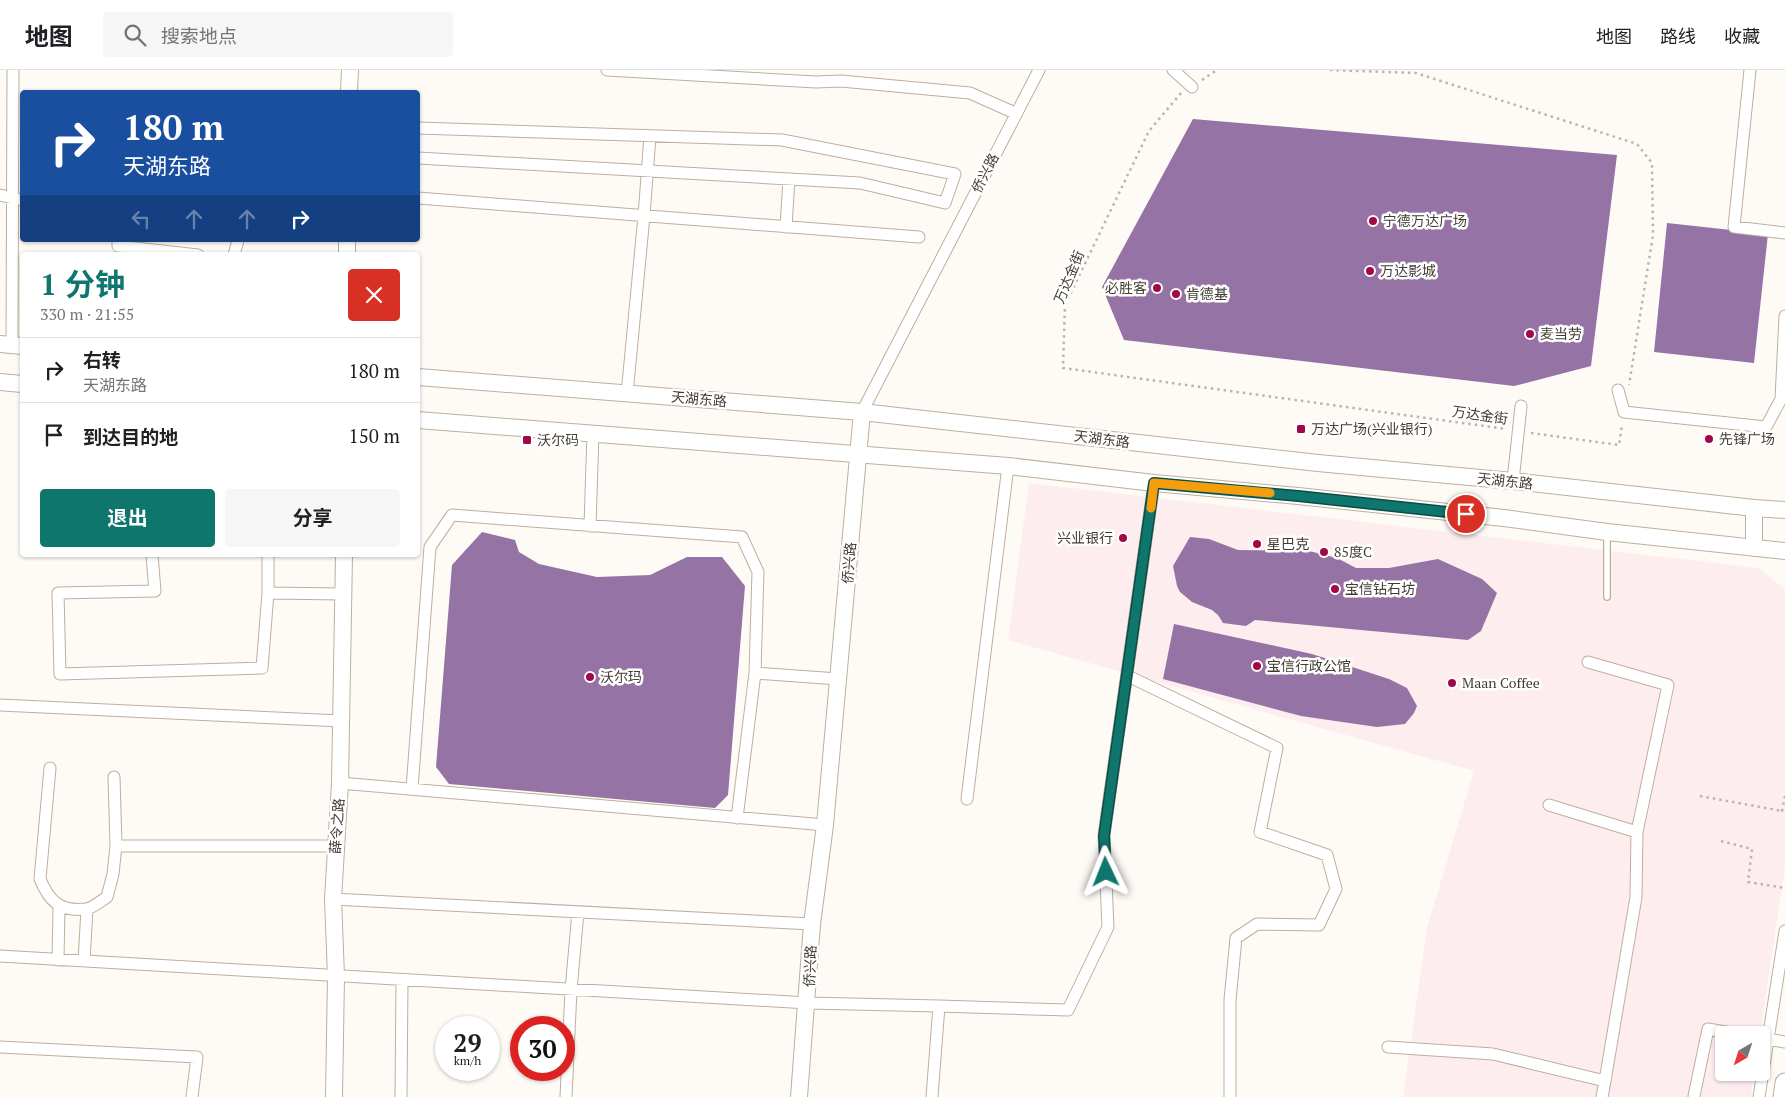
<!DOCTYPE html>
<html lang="zh">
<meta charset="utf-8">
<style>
body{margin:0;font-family:"PT Serif","Noto Sans SC",serif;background:#f6f6f6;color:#202124;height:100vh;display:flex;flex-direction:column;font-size:19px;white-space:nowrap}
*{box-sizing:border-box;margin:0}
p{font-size:16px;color:#757577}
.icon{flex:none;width:28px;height:28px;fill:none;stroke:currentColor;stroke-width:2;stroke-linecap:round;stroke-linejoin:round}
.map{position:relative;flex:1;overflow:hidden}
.details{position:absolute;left:20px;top:182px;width:400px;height:305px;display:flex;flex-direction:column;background:#fff;border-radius:5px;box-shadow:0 1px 4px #0004}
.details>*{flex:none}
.hud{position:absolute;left:20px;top:20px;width:400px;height:152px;border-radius:5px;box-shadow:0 1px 4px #0004;background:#1a4fa0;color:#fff;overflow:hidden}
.needle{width:32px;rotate:219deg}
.tools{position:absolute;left:1715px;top:956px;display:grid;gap:10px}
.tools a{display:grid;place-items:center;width:55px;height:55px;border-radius:5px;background:#fff;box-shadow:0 1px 4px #0004;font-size:25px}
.speed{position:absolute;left:435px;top:946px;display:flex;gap:10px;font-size:25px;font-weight:700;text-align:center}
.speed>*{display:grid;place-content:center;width:65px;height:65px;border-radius:50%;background:#fff;box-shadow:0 1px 4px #0004;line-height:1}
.speed small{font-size:12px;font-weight:400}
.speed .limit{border:8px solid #d22;background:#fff;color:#111}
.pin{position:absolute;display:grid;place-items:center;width:42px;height:42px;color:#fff;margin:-21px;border:2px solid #fff;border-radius:50%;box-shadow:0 1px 5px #0007}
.me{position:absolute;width:55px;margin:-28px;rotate:358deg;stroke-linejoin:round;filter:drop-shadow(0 0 4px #0008)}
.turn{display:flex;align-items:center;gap:18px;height:105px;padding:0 20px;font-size:22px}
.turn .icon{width:65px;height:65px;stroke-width:2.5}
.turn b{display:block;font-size:35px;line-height:42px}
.lanes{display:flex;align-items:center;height:48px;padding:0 20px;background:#0003;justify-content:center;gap:25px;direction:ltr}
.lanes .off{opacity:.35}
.round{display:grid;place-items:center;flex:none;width:52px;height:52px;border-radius:5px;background:#f6f6f6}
.headline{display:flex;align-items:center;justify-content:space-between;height:85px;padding:0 20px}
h1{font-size:30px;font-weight:700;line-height:38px;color:#0f766e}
.button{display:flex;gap:10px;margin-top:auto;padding:10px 20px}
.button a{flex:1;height:58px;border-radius:5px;background:#0f766e;color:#fff;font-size:20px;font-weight:700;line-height:58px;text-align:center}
.button a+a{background:#f6f6f6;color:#202124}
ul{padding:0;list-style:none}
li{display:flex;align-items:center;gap:15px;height:65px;padding:0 20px;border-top:1px solid #e0e0e0}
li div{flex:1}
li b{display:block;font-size:19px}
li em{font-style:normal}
header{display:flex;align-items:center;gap:30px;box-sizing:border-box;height:70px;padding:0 25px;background:#fff;border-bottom:1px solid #e0e0e0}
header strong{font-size:24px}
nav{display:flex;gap:28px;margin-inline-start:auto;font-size:18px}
.search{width:350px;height:45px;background:#f6f6f6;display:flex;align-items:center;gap:12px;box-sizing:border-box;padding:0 18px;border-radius:5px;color:#757577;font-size:19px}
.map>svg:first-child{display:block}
.commercial{fill:#fdedee}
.building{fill:#9573a4}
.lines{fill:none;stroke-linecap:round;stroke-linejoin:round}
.lane-casing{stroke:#beaf9b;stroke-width:8}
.street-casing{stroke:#beaf9b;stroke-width:13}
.secondary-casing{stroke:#beaf9b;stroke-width:18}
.primary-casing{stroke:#beaf9b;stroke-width:21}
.path{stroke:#bab5b0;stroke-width:2.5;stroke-dasharray:2.5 4;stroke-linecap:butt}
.lane{stroke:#fff;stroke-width:5.5}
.street{stroke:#fff;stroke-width:11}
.secondary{stroke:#fff;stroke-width:16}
.primary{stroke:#fff;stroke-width:19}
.route-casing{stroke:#0a4d48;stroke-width:12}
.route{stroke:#0f766e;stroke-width:9}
.slow{stroke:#f59e0b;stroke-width:9}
.poi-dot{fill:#a10848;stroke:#fff;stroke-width:2}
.labels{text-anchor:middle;stroke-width:5;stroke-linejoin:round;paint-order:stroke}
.street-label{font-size:14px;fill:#423c33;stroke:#fff}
.poi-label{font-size:14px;fill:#423c33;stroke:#fff;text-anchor:start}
</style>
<header>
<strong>地图</strong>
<div class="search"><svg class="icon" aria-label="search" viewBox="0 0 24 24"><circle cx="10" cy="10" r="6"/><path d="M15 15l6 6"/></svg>搜索地点</div>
<nav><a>地图</a><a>路线</a><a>收藏</a></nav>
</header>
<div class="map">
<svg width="1785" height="1027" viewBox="0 0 1785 1027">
<rect width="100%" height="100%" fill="#fefbf7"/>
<path class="commercial" d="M1029 413 1758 498 1785 519V797L1760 965H1724V1002L1754 1003 1751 1027H1403L1427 858 1474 701 1008 570Z"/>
<path class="building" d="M1193 49 1617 85 1591 296 1514 316 1124 270 1102 217Z
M1667 153 1768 164 1754 293 1654 282Z
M482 462 515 470 519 482 539 494 597 507 650 505 687 487H722L745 516 728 725 715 738 449 714 436 697 452 495Z
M1190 467 1209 469 1238 480 1309 481 1337 488 1356 498H1389L1438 489 1482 509 1497 523 1481 561 1468 570 1255 550 1246 556 1223 553 1218 545 1212 540 1192 532 1180 522 1177 516 1173 496Z
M1174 554 1312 584 1389 609 1407 618 1417 636 1414 643 1405 654 1377 657 1301 646 1163 609Z"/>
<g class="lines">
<defs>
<path id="lane" d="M1607 527V464"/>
<path id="street" d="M607 0 816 12 841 11 970 23 1015 43
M1173 0 1192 17
M1750 0 1734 157 1785 163
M418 58 782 70 955 104 945 133 860 113 418 88
M0 125 22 130
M418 128 919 167
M786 157 789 109
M118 170V176L198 185
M234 185 238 170
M12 275 13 0
M1618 320 1624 342 1766 357 1781 329 1785 246
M627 324 644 146 650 66
M862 342 1039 0
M1513 411 1521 336
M590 456 593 363
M152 485 155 521 58 523 60 604 262 598 268 523V485
M268 523 343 524
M1588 592 1668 615 1637 762
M1128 606 1277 678 1260 762 1327 785 1336 819 1319 855 1257 854 1236 868 1230 930V1027
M0 635 341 651
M50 698 40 809C49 831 60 842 86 839 93 838 101 831 107 827L113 804 116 776H336
M114 707 116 776
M340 713 825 755
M412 719 430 477 452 445 742 467 758 502 755 603 838 609
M967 729 1008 396
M1549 735 1637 762 1636 827 1605 1011
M737 748 755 603
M333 829 812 854
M0 886 808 933 939 936 932 1027
M58 890 59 837
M84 891 87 839
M939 936 1068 940 1108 857 1104 765 1154 413
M1761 968 1785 972
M0 977 197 987 192 1027
M1388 977 1493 984 1605 1011 1602 1027
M1694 1026 1708 959 1742 965
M401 1027 402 910
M566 1027 571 920 578 842
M1759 1027 1785 861"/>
<path id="secondary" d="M349 22 350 0
M347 185V170
M0 274 22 276
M418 307 862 342 1318 393 1513 411 1754 438 1785 440
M0 312 22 314
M418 350 1008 396 1154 413 1298 426 1504 448 1607 462 1785 481
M1754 438V478
M334 1027 336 906 333 829 340 713 344 485
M799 1027 812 854 825 755 862 342"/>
<path id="primary" d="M1783 1027 1785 1013"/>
</defs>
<use href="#lane" class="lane-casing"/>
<use href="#street" class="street-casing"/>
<use href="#secondary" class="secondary-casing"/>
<use href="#primary" class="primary-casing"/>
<path class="path" d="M1330 0 1416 3 1637 74 1652 93 1653 165 1629 315
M1202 10 1217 0
M1181 23 1149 61 1065 235 1063 298 1506 359
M1531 363 1619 375 1622 355
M1700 726 1782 741
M1785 726 1782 741H1785
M1721 771 1752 779 1748 812 1785 818"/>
<use href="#lane" class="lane"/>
<use href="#street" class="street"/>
<use href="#secondary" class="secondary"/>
<use href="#primary" class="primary"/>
</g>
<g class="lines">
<defs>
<path id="route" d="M1106 802 1104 766 1154 413 1298 426 1466 444"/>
</defs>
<use href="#route" class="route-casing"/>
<use href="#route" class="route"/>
<path class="slow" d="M1151 438 1154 413 1270 423"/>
</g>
<g class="poi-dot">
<circle cx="1373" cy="151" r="5"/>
<circle cx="1370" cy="201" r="5"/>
<circle cx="1157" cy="218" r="5"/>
<circle cx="1176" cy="224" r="5"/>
<circle cx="1530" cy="264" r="5"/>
<rect x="1296" y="354" width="10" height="10" rx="2.5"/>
<circle cx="1709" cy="369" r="5"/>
<rect x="522" y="365" width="10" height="10" rx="2.5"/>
<circle cx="1123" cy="468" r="5"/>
<circle cx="1257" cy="474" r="5"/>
<circle cx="1324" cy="482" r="5"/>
<circle cx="1335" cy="519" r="5"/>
<circle cx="1257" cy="596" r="5"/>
<circle cx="590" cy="607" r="5"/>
<circle cx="1452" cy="613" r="5"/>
</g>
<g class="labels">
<g class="street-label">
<text transform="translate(985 103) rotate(-63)" y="5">侨兴路</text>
<text transform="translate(1069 207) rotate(-67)" y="5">万达金街</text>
<text transform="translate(699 329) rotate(5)" y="5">天湖东路</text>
<text transform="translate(1480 345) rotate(8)" y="5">万达金街</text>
<text transform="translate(1102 369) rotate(7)" y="5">天湖东路</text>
<text transform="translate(1505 411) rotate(6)" y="5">天湖东路</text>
<text transform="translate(849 493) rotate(-85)" y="5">侨兴路</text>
<text transform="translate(337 756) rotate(-86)" y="5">薛令之路</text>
<text transform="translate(810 896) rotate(-87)" y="5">侨兴路</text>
</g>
<g class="poi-label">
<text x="1383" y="156">宁德万达广场</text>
<text x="1380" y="206">万达影城</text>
<text x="1147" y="223" text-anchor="end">必胜客</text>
<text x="1186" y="229">肯德基</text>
<text x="1540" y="269">麦当劳</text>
<text x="1311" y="364">万达广场(兴业银行)</text>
<text x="1719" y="374">先锋广场</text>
<text x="537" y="375">沃尔码</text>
<text x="1113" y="473" text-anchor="end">兴业银行</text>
<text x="1267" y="479">星巴克</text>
<text x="1334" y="487">85度C</text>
<text x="1345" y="524">宝信钻石坊</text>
<text x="1267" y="601">宝信行政公馆</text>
<text x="600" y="612">沃尔玛</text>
<text x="1462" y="618">Maan Coffee</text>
</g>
</g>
</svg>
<div class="tools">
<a><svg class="needle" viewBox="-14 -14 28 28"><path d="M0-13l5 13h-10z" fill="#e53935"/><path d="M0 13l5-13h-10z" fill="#757577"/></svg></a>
</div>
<div class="speed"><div>29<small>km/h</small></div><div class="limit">30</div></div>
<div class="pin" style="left:1466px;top:444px;background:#d93025"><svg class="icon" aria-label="arrive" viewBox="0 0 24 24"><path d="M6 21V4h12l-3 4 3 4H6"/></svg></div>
<svg class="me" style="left:1106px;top:802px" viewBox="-20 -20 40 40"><path d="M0-17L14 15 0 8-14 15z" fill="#0f766e" stroke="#fff" stroke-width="4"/></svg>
<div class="hud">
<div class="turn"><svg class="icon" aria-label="right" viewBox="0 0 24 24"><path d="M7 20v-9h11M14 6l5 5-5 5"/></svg><div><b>180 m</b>天湖东路</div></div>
<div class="lanes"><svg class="icon off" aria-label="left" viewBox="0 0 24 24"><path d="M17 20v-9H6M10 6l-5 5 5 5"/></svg><svg class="icon off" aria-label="ahead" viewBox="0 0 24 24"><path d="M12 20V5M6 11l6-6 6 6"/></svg><svg class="icon off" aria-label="ahead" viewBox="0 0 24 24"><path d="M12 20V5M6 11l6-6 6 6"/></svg><svg class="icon" aria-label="right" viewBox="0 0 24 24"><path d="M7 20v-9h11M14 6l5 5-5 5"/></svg></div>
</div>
<section class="details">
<div class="headline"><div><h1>1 分钟</h1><p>330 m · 21:55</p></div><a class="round" style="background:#d93025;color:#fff"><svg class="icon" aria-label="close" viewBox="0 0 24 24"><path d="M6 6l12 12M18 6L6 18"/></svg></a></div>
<ul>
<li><svg class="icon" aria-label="right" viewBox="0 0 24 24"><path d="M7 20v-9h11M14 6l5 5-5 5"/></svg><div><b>右转</b><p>天湖东路</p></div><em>180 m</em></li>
<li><svg class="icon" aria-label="arrive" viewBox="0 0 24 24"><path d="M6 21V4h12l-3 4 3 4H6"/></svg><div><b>到达目的地</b></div><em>150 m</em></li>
</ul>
<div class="button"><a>退出</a><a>分享</a></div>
</section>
</div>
